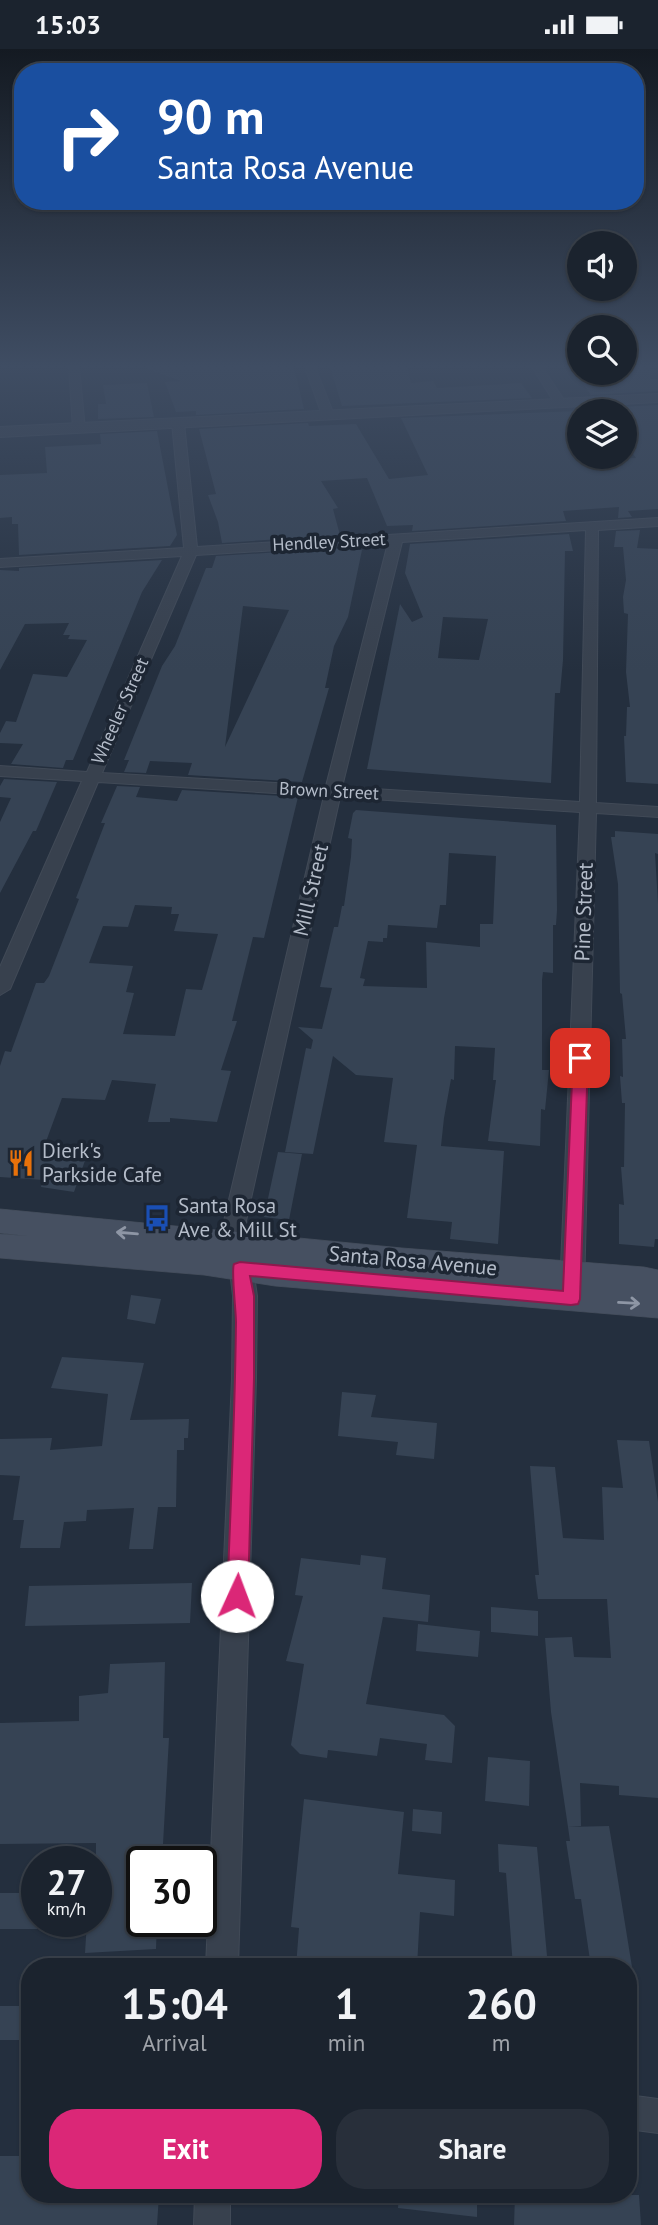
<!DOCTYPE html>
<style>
body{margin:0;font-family:"PT Sans",sans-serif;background:#282f3a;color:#f1f3f6;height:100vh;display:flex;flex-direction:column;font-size:26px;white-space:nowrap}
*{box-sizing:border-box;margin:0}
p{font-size:23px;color:#a0a4aa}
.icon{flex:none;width:38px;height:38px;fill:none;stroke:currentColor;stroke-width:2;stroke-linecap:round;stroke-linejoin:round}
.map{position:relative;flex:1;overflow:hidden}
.details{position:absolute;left:21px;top:1909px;width:616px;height:245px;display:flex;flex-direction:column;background:#1b232e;border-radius:28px;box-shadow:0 2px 5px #0004,0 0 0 2px #39404a}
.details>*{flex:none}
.hud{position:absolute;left:14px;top:14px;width:630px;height:147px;border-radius:28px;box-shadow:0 2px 5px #0004,0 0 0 2px #39404a;background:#1a4fa0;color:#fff;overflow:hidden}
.buttons{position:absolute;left:567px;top:182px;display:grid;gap:14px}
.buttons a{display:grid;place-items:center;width:70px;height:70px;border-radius:50%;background:#1b232e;box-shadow:0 2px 5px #0004,0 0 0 2px #39404a;font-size:35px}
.speed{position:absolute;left:21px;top:1797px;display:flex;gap:14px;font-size:35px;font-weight:700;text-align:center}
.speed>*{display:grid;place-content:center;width:91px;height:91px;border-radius:50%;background:#1b232e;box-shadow:0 2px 5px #0004,0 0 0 2px #39404a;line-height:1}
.speed small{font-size:18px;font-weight:400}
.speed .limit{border:4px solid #111;border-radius:10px;background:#fff;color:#111}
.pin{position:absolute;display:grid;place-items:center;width:60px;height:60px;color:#fff;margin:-30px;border-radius:14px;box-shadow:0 4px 10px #0006}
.me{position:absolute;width:77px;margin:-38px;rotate:2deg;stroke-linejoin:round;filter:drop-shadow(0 0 5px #0008)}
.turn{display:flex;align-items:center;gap:24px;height:147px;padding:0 28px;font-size:32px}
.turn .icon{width:91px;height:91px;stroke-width:2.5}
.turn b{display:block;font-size:49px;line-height:60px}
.eta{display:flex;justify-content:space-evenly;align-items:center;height:119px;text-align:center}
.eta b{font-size:42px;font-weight:700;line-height:49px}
.primary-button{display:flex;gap:14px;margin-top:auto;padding:14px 28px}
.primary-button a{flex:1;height:80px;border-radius:28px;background:#db2777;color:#fff;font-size:28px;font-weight:700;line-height:80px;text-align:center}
.primary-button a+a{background:#282f3a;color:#f1f3f6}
.status{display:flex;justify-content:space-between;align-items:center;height:49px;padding:0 35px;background:#1b232e;direction:ltr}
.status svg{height:19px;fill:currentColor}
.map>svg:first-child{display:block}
.building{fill:#364354;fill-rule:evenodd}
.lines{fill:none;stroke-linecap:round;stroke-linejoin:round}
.minor-casing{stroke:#414a57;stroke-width:2}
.tertiary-casing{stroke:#414a57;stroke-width:2}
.secondary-casing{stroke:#414a57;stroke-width:1}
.minor{fill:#38414e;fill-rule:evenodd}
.tertiary{fill:#38414e;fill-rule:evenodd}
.secondary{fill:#465061;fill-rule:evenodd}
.oneway{stroke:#8e96a5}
.route{fill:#db2777;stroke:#8e194d;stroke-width:2}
.labels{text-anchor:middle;stroke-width:7;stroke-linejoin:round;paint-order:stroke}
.far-street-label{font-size:18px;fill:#b4bcc9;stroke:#1d2633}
.street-label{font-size:21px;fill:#b4bcc9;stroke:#1d2633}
.poi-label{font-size:21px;fill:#b4bcc9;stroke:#1d2633;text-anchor:start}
</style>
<div class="status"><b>15:03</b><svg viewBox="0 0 49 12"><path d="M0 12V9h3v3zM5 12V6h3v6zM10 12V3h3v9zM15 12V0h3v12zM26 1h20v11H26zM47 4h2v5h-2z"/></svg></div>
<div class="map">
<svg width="658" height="2176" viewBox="0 0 658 2176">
<rect width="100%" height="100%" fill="#242f3e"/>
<path class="building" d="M147 318H294L304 360 196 366V362L176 363 165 333 181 332 147 320Z
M330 318H407L411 334 433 332 437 339 521 334 532 349 342 357Z
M571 318H579V324H625V318H650V330H658V342L591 346Z
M147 334 154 368 98 370V355H106L103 336Z
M658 356V460L628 462 632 468 618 469 619 458 563 462 566 472 412 482 413 476 387 477 367 429 321 432 338 459 333 460 340 486 222 494 218 473 208 446 216 445 199 380 308 374 309 377 356 375 389 430 428 426 401 369 579 362V408H589L591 411 636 409 625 393V362H603L600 359Z
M157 382 177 486 170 497 19 506 18 475H12V468L0 469V426L47 424 45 398 101 395 100 385Z
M640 481 637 499 658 500V735L626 733 624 687H626L627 658H630L626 623 628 565 624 564 623 548 626 531 623 498H614L616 482Z
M569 485 573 502H565L563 611 560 644H555L551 734 367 720 400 555 412 573 423 568 405 524 410 495ZM443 568 488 570 479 611 438 609Z
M344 499 362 501 348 568 334 597 325 639H329L302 733 188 726 192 714 150 712 146 724 124 723 129 711H124L162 617 175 597 206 519H212L216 507ZM243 557 289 561 225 698Z
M162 511 142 543 73 711H66L63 719 11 715 23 695 0 694V684L6 672 16 673 33 625 67 628 87 591 68 590 70 586H63L69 574 25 575 0 621V521L19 522V519Z
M4 730 57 733 36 782H33L0 844V773L11 749 0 748V737Z
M117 737 140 738 136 748 177 752 182 741 298 748 264 889 253 888 232 972H237L221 1021 231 1022 217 1073 170 1069V1073H148L156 1035 112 1031 105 1051 62 1049 44 1098 88 1103 74 1143 41 1138 43 1131 0 1128V1017L5 1002 11 1003 36 934H44L49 927 79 850 76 849 105 774H101ZM135 856 172 858 171 865H179L174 882 218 885 202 941 186 940 175 987 123 985 134 944 126 943 133 917 89 914 103 877 128 878Z
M356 761 556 776 557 861 556 876H553V924L543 923 542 931V1021H549L545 1061 541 1060 540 1097 488 1092 496 1031H493L495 999 455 997 454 1031 451 1030 444 1069 441 1097 504 1102 498 1195 450 1190 452 1173 407 1169 417 1096 384 1093 393 1029 356 1026 333 1007 313 1105 285 1103 306 999 311 1000 313 991 298 978 322 980 332 939 320 938 334 878H338L342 857H344L351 808 352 790 348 789 353 764ZM449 804 496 807 493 875H480V898L426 893 427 939 363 937 365 930 360 929 368 892 383 893V889H387L388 876 437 879 440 856H446Z
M615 782 658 785V805L655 804 658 855V1190H655L654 1198 619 1195V1155L624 1156 621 1118H624L625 1054H622L620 1027 623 1028 622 990H626L622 945 620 944 618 835 611 788H615Z
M278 1103 302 1105 289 1171 264 1168Z
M131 1246 161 1250 155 1275 127 1270Z
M62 1308 144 1314 130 1371 189 1370 188 1389H184V1401H177L176 1458H158L153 1500H129L134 1459 87 1461 86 1472 64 1473 60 1499H20L24 1471H13L20 1427 0 1426V1390L52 1389 50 1401 102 1397 108 1345 51 1339Z
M342 1343 376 1346 371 1368 437 1374 434 1410 396 1406 398 1393 338 1387Z
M617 1391 649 1392 658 1453V1749L619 1746V1737L580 1734 581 1777 568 1778 551 1663 545 1589 572 1588 574 1608 611 1609 607 1550H538L535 1526H539L530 1417 555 1418 563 1489 604 1491 602 1438 623 1439Z
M361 1506 386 1509 382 1540 430 1546 428 1573 383 1568 366 1655 444 1666 455 1677 452 1714 425 1711 427 1695 380 1689 377 1707 328 1701 327 1709 300 1705 291 1696 304 1615 286 1612 303 1547 295 1546 301 1509 360 1516Z
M192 1534 190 1574 25 1577 29 1537Z
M491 1558 538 1562V1587L491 1583Z
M418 1575 480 1582 478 1608 416 1602Z
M165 1613 163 1689H169L162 1813H142V1872H157L156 1900 85 1904 87 1872H96V1794L0 1795V1674L79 1672V1647L108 1644 110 1615Z
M488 1708 530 1712 529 1757 485 1752Z
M304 1750 404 1763 398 1825 455 1831 454 1867 420 1863 417 1918H296L299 1879 291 1878Z
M413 1760 442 1763 441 1785 412 1782Z
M609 1777 615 1813 632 1918H591L581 1850H575L566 1792H570L568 1778Z
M498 1795 537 1798 548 1918H513L506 1824 499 1823Z
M0 1844H37V1880H0Z
M0 1957H30L26 1991H0Z
M0 2107H30V2146H159L157 2176H0Z
M399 2146H477V2168L398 2159Z
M515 2146H639L641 2176H514Z"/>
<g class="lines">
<defs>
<path id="minor" d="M69 318H79L85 380 79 383 73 380Z
M305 318H315L334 366 332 368 322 366Z
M532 318H542L566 354 564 356H556Z
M178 371 184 374 197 498 658 469V477L598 481 596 754 658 758V768L596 764 584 1241 580 1247 572 1250 564 1247 560 1241 580 763 340 748 246 1172 257 1247 256 1330 238 1918H206L232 1330 233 1247 224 1172 324 747 98 733 10 940 0 946V918L82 732 0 727V717L87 723 182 507 0 518V510L184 499 172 374ZM586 481 580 753 342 738 402 493ZM388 494 326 737 102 724 196 506Z
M628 2046 658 2050V2084L628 2080Z
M195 2146H230V2176H194Z"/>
<path id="tertiary" d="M658 345V353L0 388V378Z"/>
<path id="secondary" d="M0 1160 402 1199 644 1218 658 1221V1269L275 1237 204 1226 0 1209V1185L28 1187 0 1184Z"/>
</defs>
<use href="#minor" class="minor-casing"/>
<use href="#tertiary" class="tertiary-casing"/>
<use href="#secondary" class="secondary-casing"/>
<use href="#minor" class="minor"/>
<use href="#tertiary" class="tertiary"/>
<use href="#secondary" class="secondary"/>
</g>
<defs><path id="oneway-shaft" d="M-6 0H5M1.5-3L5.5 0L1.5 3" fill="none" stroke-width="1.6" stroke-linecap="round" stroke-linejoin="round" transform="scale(1.75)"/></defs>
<g class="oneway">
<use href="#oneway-shaft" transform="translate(127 1184) rotate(-175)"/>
<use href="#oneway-shaft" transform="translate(629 1254) rotate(3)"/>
</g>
<linearGradient id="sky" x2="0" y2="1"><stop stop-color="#141a22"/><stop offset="0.51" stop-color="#3f4d63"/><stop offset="1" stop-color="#3f4d63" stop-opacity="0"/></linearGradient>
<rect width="658" height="622" fill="url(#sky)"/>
<path class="route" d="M580 1004 588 1009 580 1250 578 1255 571 1256 250 1227 254 1247V1329L248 1547 245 1554 237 1556 230 1554 227 1547C231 1456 235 1365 236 1273 236 1262 231 1221 234 1215L240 1213 563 1242 573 1009Z"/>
<defs>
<symbol id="restaurant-bare" viewBox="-9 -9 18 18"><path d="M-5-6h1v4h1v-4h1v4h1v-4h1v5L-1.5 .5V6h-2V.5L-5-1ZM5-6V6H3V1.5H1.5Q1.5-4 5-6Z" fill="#e8710a" stroke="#1d2633" stroke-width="2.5" paint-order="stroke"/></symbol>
<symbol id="bus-bare" viewBox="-9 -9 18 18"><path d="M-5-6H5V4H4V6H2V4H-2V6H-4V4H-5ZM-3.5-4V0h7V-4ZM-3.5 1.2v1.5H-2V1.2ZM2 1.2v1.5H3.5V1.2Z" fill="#1a4fb4" stroke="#1d2633" stroke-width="2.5" paint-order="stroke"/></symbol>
</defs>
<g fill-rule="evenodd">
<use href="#restaurant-bare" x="2" y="1095" width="38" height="38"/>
<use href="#bus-bare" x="138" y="1150" width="38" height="38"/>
</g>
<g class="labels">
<g class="far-street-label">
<text transform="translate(329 493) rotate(-3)" y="6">Hendley Street</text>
<text transform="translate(120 662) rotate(-66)" y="6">Wheeler Street</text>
<text transform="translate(329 742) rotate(3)" y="6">Brown Street</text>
</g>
<g class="street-label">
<text transform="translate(311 841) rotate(-77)" y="7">Mill Street</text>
<text transform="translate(584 863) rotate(-88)" y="7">Pine Street</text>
<text transform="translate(413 1212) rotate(5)" y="7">Santa Rosa Avenue</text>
</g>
<g class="poi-label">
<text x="42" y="1109">Dierk's<tspan x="42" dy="24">Parkside Cafe</tspan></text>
<text x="178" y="1164">Santa Rosa<tspan x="178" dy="24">Ave &amp; Mill St</tspan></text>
</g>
</g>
</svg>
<div class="buttons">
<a><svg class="icon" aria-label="sound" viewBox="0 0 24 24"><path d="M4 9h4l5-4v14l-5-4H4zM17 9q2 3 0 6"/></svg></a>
<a><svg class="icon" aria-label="search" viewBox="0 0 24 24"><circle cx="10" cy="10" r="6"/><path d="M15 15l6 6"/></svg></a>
<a><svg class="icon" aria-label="layers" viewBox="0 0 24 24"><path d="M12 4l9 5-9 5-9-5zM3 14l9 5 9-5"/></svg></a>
</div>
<div class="speed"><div>27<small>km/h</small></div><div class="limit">30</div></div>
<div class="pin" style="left:580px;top:1009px;background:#d93025"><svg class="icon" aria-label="arrive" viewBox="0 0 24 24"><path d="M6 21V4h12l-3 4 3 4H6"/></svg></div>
<svg class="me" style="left:237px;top:1547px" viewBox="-20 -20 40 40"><circle r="19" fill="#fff"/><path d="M0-13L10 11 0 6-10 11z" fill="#db2777"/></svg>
<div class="hud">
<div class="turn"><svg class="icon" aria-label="right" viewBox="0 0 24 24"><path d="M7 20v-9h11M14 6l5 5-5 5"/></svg><div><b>90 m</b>Santa Rosa Avenue</div></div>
</div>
<section class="details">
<div class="eta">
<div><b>15:04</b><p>Arrival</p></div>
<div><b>1</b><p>min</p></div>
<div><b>260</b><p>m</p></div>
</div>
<div class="primary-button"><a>Exit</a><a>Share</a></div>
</section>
</div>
